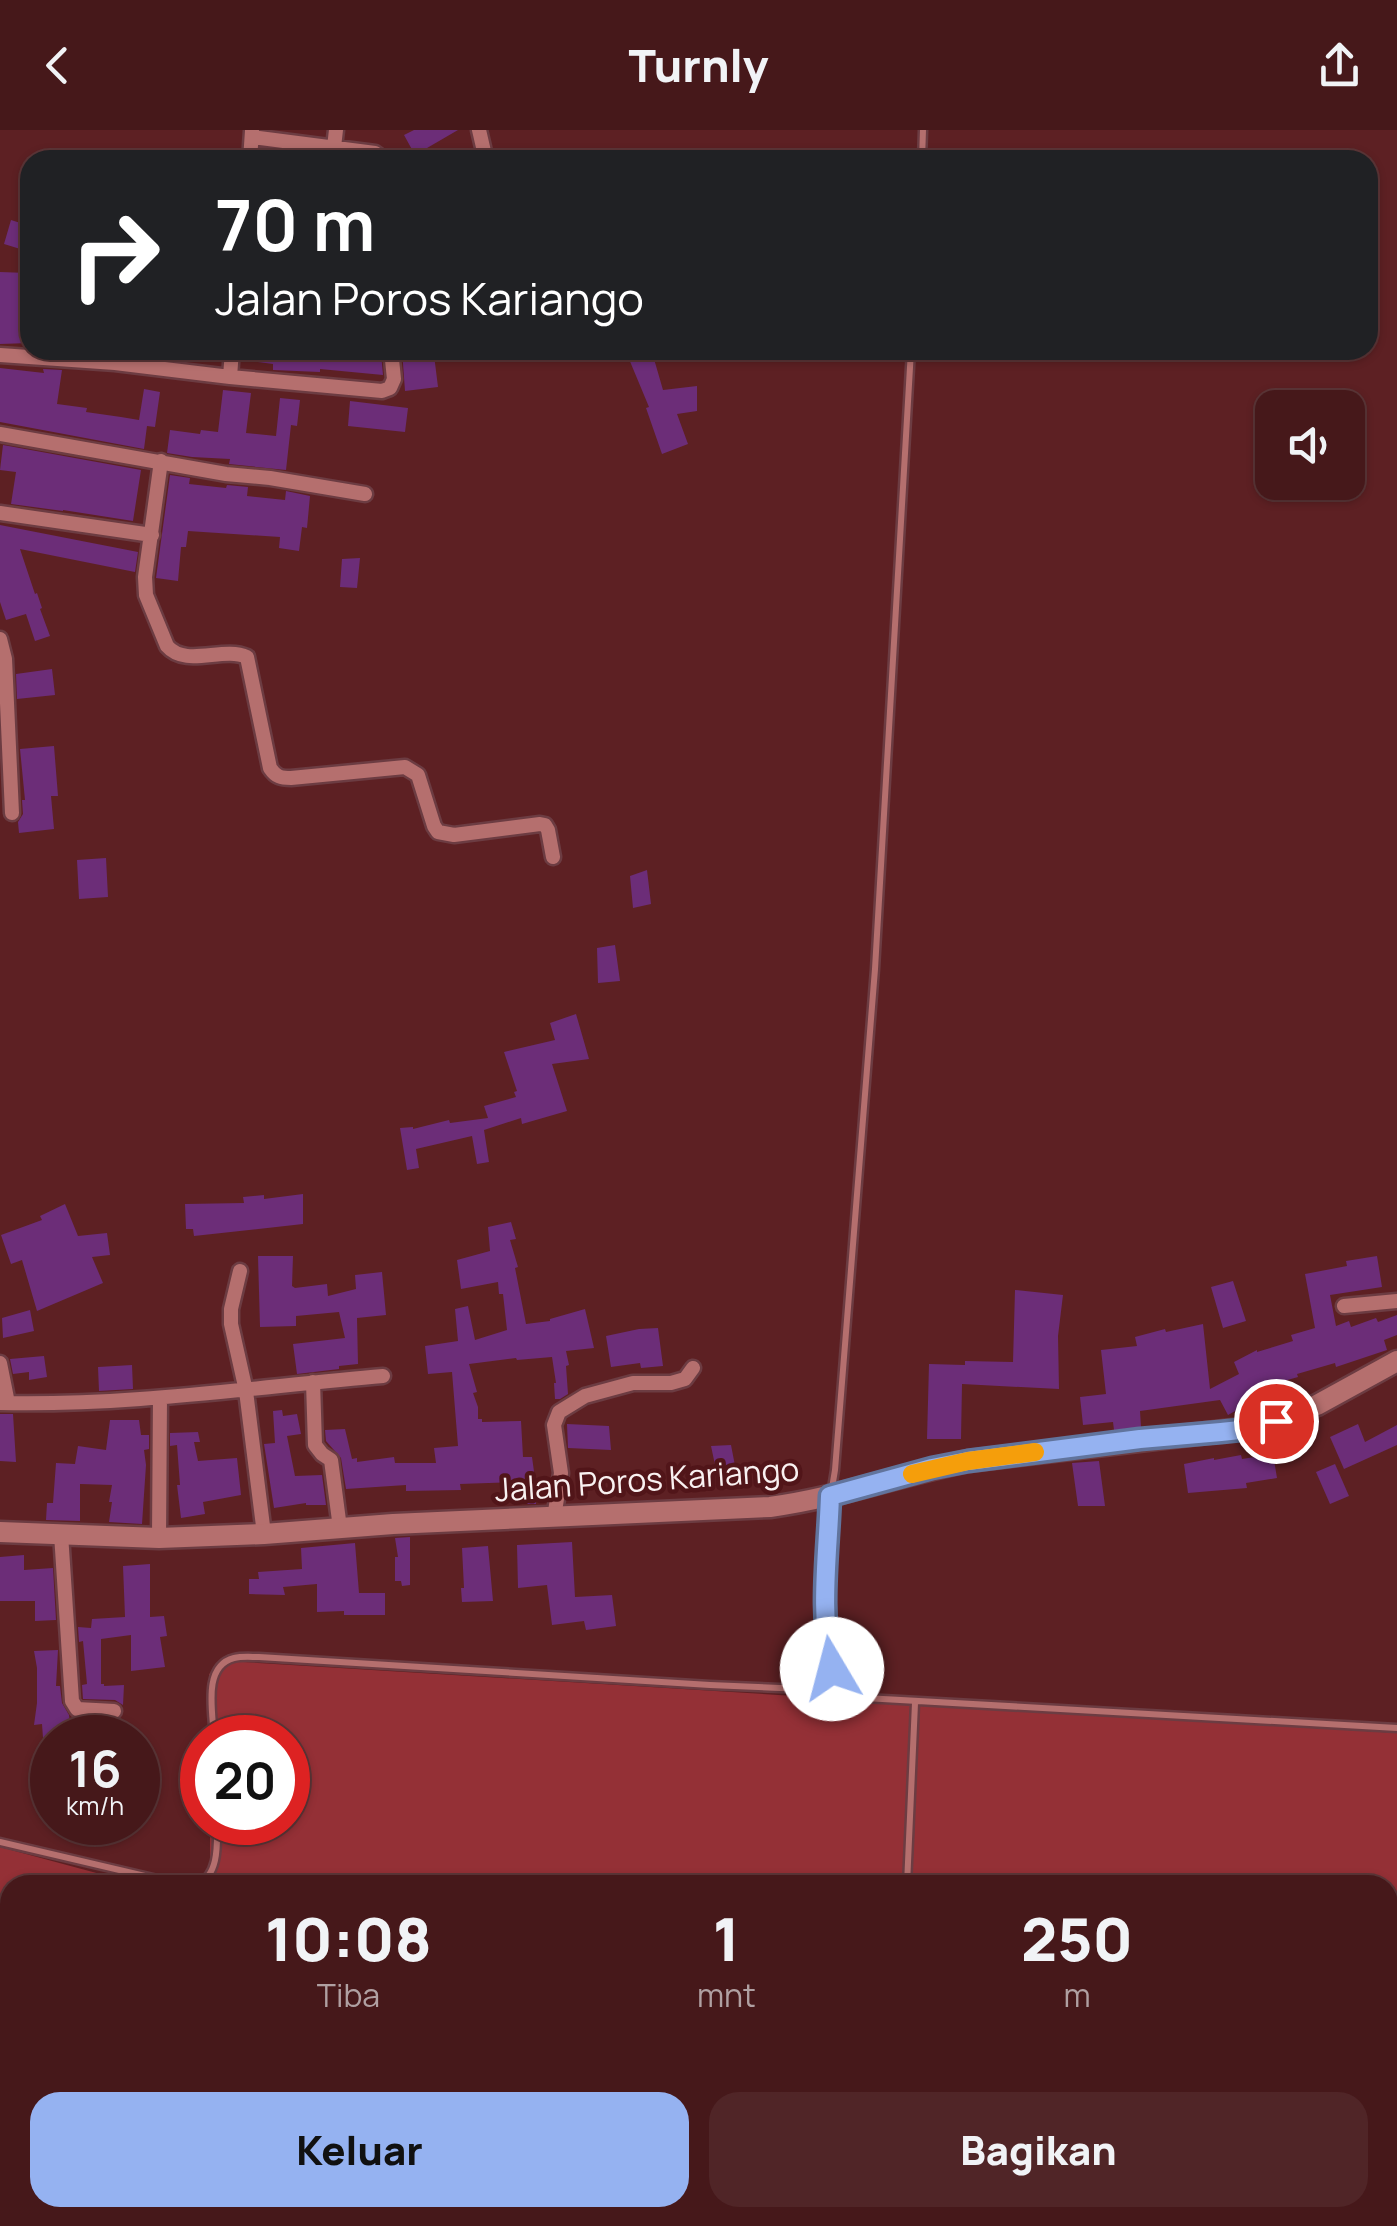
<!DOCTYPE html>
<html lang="id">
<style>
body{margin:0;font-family:Manrope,sans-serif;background:#502527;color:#f1f3f6;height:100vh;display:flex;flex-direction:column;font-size:38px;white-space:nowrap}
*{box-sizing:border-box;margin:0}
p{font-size:32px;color:#b0a0a2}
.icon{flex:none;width:55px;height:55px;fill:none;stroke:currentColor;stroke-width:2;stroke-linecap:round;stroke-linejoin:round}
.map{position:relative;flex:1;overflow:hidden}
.details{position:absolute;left:0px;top:1745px;width:1398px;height:352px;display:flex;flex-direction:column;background:#46181a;border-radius:30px 30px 0 0;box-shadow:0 2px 8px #0004,0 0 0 2px #5e3739}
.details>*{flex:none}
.guide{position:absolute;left:20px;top:20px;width:1358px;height:210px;border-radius:30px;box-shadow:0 2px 8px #0004,0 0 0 2px #5e3739;background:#202124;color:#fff;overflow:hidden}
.buttons{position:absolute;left:1255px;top:260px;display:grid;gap:20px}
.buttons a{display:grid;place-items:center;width:110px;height:110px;border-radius:20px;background:#46181a;box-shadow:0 2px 8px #0004,0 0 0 2px #5e3739;font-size:50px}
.speed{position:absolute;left:30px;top:1585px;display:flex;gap:20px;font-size:50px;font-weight:700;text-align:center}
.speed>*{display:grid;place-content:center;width:130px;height:130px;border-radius:50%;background:#46181a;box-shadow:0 2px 8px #0004,0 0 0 2px #5e3739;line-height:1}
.speed small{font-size:25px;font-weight:400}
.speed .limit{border:15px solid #d22;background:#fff;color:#111}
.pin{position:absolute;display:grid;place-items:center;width:85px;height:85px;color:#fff;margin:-42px;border:5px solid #fff;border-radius:50%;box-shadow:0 2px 10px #0007}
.me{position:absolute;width:110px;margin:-55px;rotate:352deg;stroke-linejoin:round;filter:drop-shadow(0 0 8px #0008)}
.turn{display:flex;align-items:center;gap:35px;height:210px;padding:0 30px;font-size:45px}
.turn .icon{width:130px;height:130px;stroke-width:2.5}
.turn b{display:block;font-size:70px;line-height:85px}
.eta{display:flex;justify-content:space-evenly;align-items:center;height:170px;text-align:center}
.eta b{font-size:60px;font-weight:800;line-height:70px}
.cta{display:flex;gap:20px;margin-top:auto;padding:20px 30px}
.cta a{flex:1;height:115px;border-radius:30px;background:#95b2f1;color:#111;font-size:40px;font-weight:800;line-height:115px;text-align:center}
.cta a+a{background:#502527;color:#f1f3f6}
header{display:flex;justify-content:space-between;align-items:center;height:130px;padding:0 30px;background:#46181a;font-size:45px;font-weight:800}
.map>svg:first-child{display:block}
.green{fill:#943036}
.building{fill:#6c2d78}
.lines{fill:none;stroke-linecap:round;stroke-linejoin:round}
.lane-casing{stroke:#6c3c42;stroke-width:11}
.street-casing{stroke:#6c3c42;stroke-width:19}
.secondary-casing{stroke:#6c3c42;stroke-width:25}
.lane{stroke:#b56f6e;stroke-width:6}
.street{stroke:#b56f6e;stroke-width:14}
.secondary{stroke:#b56f6e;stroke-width:20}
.route-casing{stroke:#61749d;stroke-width:25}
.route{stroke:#95b2f1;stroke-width:18}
.slow{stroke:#f59e0b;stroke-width:18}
.labels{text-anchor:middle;stroke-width:9;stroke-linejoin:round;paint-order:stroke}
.street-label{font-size:32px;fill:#f9f1f1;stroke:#511519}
</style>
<header><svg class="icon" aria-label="back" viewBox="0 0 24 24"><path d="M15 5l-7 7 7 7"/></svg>Turnly<svg class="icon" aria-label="share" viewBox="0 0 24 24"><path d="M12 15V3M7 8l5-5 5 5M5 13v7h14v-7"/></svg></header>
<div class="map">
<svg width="1397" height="2096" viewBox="0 0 1397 2096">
<rect width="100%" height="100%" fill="#5d2023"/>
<path class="green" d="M227 1531 1397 1603V2096H347L312 2088H1388V1755H210V1693L288 1692V1608L209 1607V1544Z
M0 1717 141 1755H10V2015L0 2012Z"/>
<path class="building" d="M414 0H458L415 25 404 5Z
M11 90 30 96V122L4 114Z
M0 142 28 143 26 162H30V213L0 214Z
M243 220H319L355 224 356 220 381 223 383 245 320 239V242L273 240V234L242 230Z
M402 220H430L431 225H434L438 257 405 261Z
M652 222 663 260 697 256V281L677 284 688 314 662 324 646 278 649 277 629 229Z
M0 238 44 243 43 239 62 240 57 274 87 278 86 282 121 287 139 290 144 259 160 262 155 297 147 296 144 319 0 292Z
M223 260 251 263 246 303 276 306 280 268 300 270 297 296 291 295 286 340 229 334 230 329 192 327 167 323 170 300 200 304 201 300 218 302Z
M350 271 408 278 405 302 348 296Z
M3 315 141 340 133 391 63 380V381L11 374 16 342 0 340Z
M170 345 190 348 189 354 226 358 227 355 248 357 247 366 285 370 286 361 310 366 307 398 302 397 299 421 279 418 280 407 188 401 186 417H181L178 451 156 448Z
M0 395 138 422 135 442 20 419 35 464 37 463 42 478 40 479 50 506 35 511 26 484 6 490 0 472Z
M360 428 357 458 340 457 342 429Z
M52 539 55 565 17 569 16 544Z
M54 616 58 666H51L54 699 19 703 18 692 23 684 22 670H25L20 619Z
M106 728 108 767 79 769 77 730Z
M647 740 651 774 633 778 630 746Z
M615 815 620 851 598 853 597 818Z
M576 884 589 929 552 934 567 981 522 994 521 988 484 1000 489 1032 477 1034 472 1006 416 1019 419 1038 407 1040 400 998 413 997V999L449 990 450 993 488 988 484 976 516 967 514 962 517 961 504 922 555 910 550 893Z
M303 1064V1094L194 1106 193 1099H186L185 1074 244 1073 243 1067 264 1065V1069Z
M65 1074 78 1106 107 1103 110 1125 92 1127 103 1153 37 1181 22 1130 11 1134 1 1105 42 1090 40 1086Z
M511 1092 516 1109 510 1110 518 1137 515 1138 526 1194 550 1191V1189L585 1179 594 1218 566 1221 569 1235 566 1236 568 1264 560 1269H555L554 1253H556L552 1227 517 1230 516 1228 469 1234 477 1262 473 1263 478 1277V1289H482V1292L521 1291 523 1327H532L536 1356V1374H522L521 1352 460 1354 461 1360 406 1361V1355L346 1359 341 1328 326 1311 325 1300 345 1299 352 1329 357 1328V1332L394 1327 395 1333H436L434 1318 458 1316 452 1242 428 1244 425 1216 458 1211 455 1179 468 1176 475 1210 507 1200 503 1164H499L498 1152 461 1159 457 1130 490 1121 488 1097Z
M258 1126H293L292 1156 295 1158 327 1154 328 1166 356 1159 355 1145 382 1142 386 1185 357 1188 358 1234 339 1236V1239L297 1244 293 1214 345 1208 339 1182 296 1186V1196L260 1197Z
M1377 1126 1382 1157 1330 1165 1336 1196 1349 1191 1351 1197 1376 1188 1378 1192 1397 1185V1205L1384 1210 1387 1220 1336 1237 1335 1233 1297 1244 1298 1247 1270 1255 1272 1260 1261 1263 1262 1266 1228 1285 1220 1270 1140 1281 1141 1297 1114 1300 1113 1292 1083 1295 1080 1267 1106 1264 1101 1220 1137 1216 1135 1207 1165 1199 1166 1202 1203 1194 1210 1259 1239 1244 1234 1232 1257 1220V1222L1293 1211 1291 1205 1315 1198 1305 1144 1347 1136 1346 1131Z
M1233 1151 1246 1191 1223 1198 1211 1157Z
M1015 1160 1063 1165 1058 1206 1059 1259 962 1254 961 1309H927L929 1234 965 1235V1231L1013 1232Z
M30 1180 34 1201 3 1208 2 1188Z
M658 1198 663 1236 641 1238 640 1233 611 1237 606 1206 639 1199Z
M44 1226 47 1247 29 1250V1242L13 1244 10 1229Z
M132 1235 133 1259 99 1261 98 1237Z
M282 1280 283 1286 297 1284 301 1304 287 1306 295 1346 322 1345 326 1375H306V1373L274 1378 264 1314 275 1313 273 1281Z
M0 1284H13L16 1332 0 1331Z
M110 1290H139L141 1305H149V1319L144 1320 146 1335 142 1394 109 1392 112 1372H109L112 1355 80 1354V1391L46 1390 47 1373H53L56 1333 75 1334 78 1316 106 1320Z
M567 1294 609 1296 611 1320 568 1318Z
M1358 1294 1365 1312 1397 1295V1315L1344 1339 1330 1307Z
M198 1302 200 1312H194L198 1331 237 1328 241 1365 203 1372 205 1384 181 1388 177 1355H180L177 1315 170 1316V1303Z
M731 1315 737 1346 718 1349 711 1316Z
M1273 1324 1277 1348 1246 1353 1247 1358 1188 1363 1184 1334 1214 1328V1330L1241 1325 1242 1329Z
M1099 1331 1105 1376H1078L1072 1333Z
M1335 1334 1349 1366 1330 1374 1316 1342Z
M410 1407V1455L402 1456 401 1451H395V1427H398L395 1408Z
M572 1412 575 1467 612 1465 616 1496 586 1500 584 1491 552 1495 547 1455 518 1458 517 1415Z
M355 1413 359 1463H385V1485H344V1481L317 1482V1454L283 1457 285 1465 249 1464V1449H259L258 1442 302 1439 301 1418Z
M488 1416 493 1471 462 1472 461 1458H464L462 1418Z
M24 1425V1440L53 1438 56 1490 35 1491V1471H0V1427Z
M150 1434V1487L164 1486 167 1506 160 1507 165 1537 131 1541V1505L101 1509V1554H104V1556L124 1555 123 1575 115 1570 83 1569 82 1555 87 1554 83 1511 79 1512 78 1497 91 1498 92 1489 125 1487 123 1436Z
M58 1520 56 1556H60L62 1573 69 1585 72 1608H43L42 1594 34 1595 37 1573V1538L34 1521Z"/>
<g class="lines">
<defs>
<path id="lane" d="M922 30 923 0
M911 220 875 839 835 1340C827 1385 816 1495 832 1537 838 1554 849 1561 865 1568L1397 1598
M214 1608C213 1583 202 1536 234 1528 242 1526 251 1527 259 1527L710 1555 803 1559 843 1558
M0 1712 179 1754C181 1754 196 1754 197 1754 220 1746 217 1711 217 1692
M907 1755 915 1573
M891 2096V2088"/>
<path id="street" d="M479 0 486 30
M252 7 375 23 385 30
M334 17 336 0
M250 30 252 1
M0 225 115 233 230 247 382 261 390 258 394 249 391 220
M230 247 232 220
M0 304 226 344 270 348 365 364
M161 331 145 447 146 465 167 516C186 538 223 516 247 527L270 638C276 647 281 648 291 648L405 637 418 645 434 696 438 702 454 705 540 694 545 695 548 700 553 727
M0 383 152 405
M0 509 5 529 12 683
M240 1141 231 1179V1194L246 1261 264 1404
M1344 1176 1397 1171
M0 1233 8 1273
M313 1252 315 1315 322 1324 331 1330 340 1398
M0 1273C128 1276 255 1257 383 1246
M554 1388 561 1343 554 1295 559 1282 585 1266 633 1253H671L685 1249 693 1238
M61 1404 72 1571 77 1579 114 1581
M159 1408 160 1268"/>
<path id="secondary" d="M0 1402 159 1408 264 1404 393 1394 770 1377C838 1368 902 1344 969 1331L1258 1297 1317 1275 1397 1231"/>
</defs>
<use href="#lane" class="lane-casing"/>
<use href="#street" class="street-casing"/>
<use href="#secondary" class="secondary-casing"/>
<use href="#lane" class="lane"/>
<use href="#street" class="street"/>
<use href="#secondary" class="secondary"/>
</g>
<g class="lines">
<defs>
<path id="route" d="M832 1539C819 1482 828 1424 830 1366L932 1338 968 1331 1140 1309 1221 1302 1249 1299 1276 1291"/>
</defs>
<use href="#route" class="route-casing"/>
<use href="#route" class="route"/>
<path class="slow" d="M912 1344 968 1331 1035 1322"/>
</g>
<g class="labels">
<g class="street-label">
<text transform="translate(647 1350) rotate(-4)" y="11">Jalan Poros Kariango</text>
</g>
</g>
</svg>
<div class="buttons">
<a><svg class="icon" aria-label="sound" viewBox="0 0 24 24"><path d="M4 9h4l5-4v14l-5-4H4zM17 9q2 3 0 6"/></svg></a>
</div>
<div class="speed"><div>16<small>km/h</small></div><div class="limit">20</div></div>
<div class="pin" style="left:1276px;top:1291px;background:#d93025"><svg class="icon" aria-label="arrive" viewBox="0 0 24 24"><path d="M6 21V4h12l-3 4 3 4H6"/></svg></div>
<svg class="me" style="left:832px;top:1539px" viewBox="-20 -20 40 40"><circle r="19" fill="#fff"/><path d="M0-13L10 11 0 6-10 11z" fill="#95b2f1"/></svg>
<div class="guide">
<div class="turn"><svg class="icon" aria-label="right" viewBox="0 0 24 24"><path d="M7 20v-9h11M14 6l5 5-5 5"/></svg><div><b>70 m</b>Jalan Poros Kariango</div></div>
</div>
<section class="details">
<div class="eta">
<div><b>10:08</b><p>Tiba</p></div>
<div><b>1</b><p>mnt</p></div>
<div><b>250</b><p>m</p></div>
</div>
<div class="cta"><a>Keluar</a><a>Bagikan</a></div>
</section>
</div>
